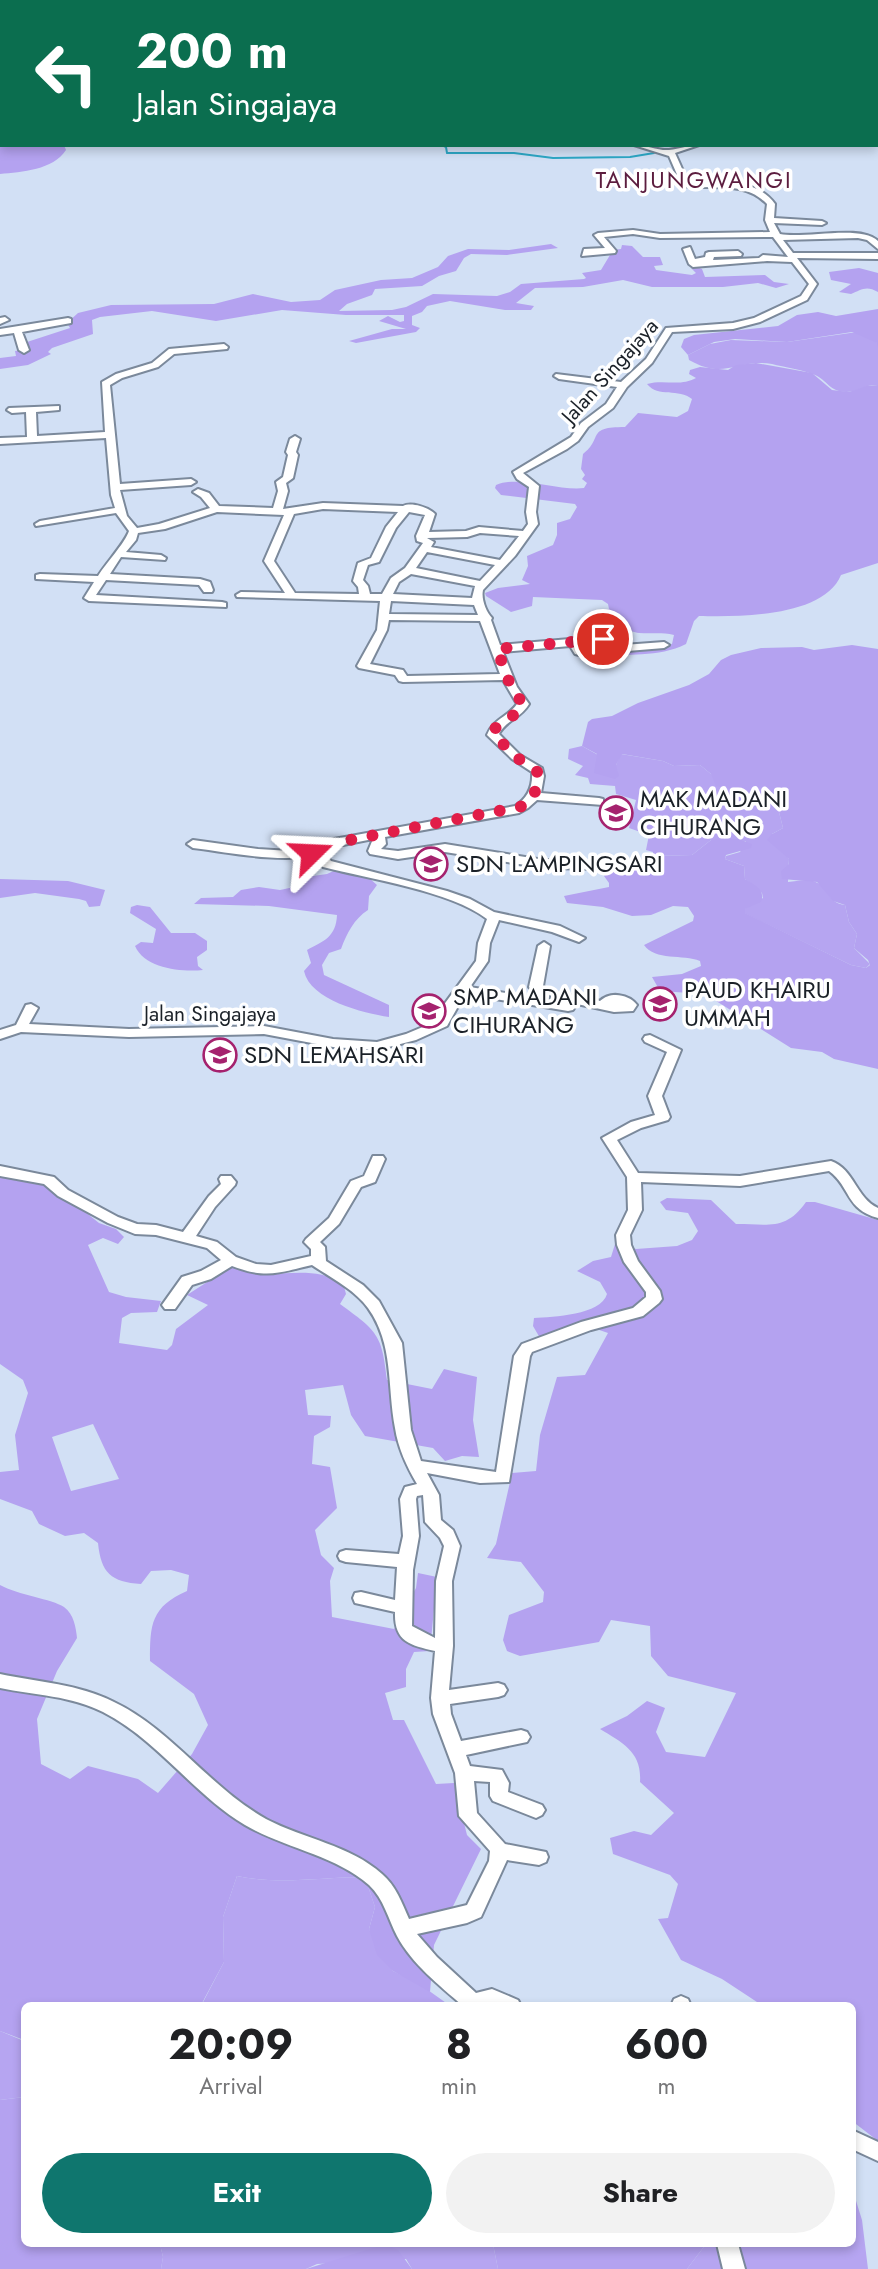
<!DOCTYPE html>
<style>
body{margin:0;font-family:Jost,sans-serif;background:#f2f2f2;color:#202124;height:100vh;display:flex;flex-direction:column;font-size:26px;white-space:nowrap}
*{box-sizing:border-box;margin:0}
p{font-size:23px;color:#757577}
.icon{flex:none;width:38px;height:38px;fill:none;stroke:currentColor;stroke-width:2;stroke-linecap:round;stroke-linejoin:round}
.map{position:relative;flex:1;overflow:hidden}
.side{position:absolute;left:21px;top:2002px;width:835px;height:245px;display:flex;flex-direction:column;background:#fff;border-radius:10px;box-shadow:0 4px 10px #0003}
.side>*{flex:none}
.banner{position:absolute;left:0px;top:0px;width:878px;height:147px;box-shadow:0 4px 10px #0003;background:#0b6e4f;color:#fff;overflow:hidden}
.pin{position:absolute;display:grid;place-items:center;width:60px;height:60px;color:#fff;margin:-30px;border:4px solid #fff;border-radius:50%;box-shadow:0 2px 7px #0007}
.me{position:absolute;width:77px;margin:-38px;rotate:69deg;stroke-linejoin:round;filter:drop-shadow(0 0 5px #0008)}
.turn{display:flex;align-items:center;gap:24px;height:147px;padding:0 21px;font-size:32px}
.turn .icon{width:91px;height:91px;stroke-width:2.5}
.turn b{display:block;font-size:49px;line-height:60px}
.eta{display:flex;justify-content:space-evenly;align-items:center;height:119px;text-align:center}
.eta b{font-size:42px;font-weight:700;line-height:49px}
.primary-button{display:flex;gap:14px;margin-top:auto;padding:14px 21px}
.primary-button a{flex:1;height:80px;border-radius:42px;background:#0f766e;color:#fff;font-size:28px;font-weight:700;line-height:80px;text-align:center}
.primary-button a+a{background:#f2f2f2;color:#202124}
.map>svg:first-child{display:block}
.green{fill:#b6a5f1}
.forest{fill:#b4a2f0;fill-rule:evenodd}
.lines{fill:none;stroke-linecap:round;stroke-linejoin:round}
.stream{stroke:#2da7c5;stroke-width:2}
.minor-casing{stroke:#7b899b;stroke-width:4}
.minor{fill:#fff;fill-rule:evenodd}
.route{stroke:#e11d48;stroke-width:12;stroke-dasharray:0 21.6}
.labels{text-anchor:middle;stroke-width:7;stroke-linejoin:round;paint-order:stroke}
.far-street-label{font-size:21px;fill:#1b2128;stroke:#fff}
.far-quarter-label{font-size:23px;letter-spacing:2px;fill:#5c1d3f;stroke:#fff}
.poi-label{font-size:24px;fill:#1b2128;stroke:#fff;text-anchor:start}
</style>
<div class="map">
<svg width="878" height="2269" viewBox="0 0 878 2269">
<rect width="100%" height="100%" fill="#d2e0f5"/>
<path class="green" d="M857 332 878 343V385C866 384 857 392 846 392 830 392 827 380 815 375 803 370 784 367 772 364 736 358 726 381 689 360L688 355 710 344 731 340 787 342Z
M582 746 616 765 621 754 663 761 674 766 700 765 711 774 781 800 779 812 783 828 772 834 789 859 788 882C796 881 805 879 813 881 828 885 828 904 845 905L849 922 857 934 854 948 870 964 866 968 851 965 744 913V909L763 898 762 893 745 879 744 866 725 859 726 856 740 852 746 841 711 840 692 855 653 856V852L646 850 649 835 629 828 636 800 616 794 615 786 590 784 588 778 575 775 583 766 568 759 569 749Z
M237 1876C278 1885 323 1877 365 1877L375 1907 369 1929 393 1971 418 1983 449 2005 201 2006 224 1962 223 1917Z
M0 2031 24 2041V2097L0 2100Z
M852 2188 862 2220 868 2269H687L706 2244H852Z
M160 2244H493L498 2269H412L406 2259 317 2264 306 2269H161L163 2257Z"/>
<path class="forest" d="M0 133 2 145H64L66 150C53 170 22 172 0 174Z
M551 244 558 248 507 255 471 254 464 258 456 271 439 276 422 286 375 289 372 295 347 304 339 311 392 310 406 307 433 294 497 296 510 292 521 284 584 279 586 278 582 273 601 270 613 250 621 249 622 245 632 246 643 257H660L663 265 654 266 656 270 692 275 696 273 691 268 694 266 702 269 705 277 765 275 774 282 789 284 776 288 758 283 723 287H652L623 280 583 287 535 288 516 303 534 306 531 310H505L450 301 427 306 422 312 412 316V325L420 328 416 332 356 343 349 341 392 329H406L379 321 388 316 400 322 404 321V315H346L282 310 216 321 152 311 100 317 92 320 93 334 52 348 48 352 51 354 28 365 0 369V358L16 356 15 351 28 349 27 342 70 328 67 323 78 313 111 305 214 304 253 294 291 302 320 300 335 290 381 280 412 278 438 267 448 256 468 249 509 250Z
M859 268 878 273V292C866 285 861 290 851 294L839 292 851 284 831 280 829 272Z
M878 309V348L877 343 852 332 787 342 735 339 714 342 688 355 681 347 684 339 694 335 778 326 797 315 818 312 836 316Z
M756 363 812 373 832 390 849 392 866 386 878 385V563L841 575C824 617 739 617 699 616L694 621 686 644C658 658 627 653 597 657L595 654 672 644 674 635C662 632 652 634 639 633 634 633 629 629 623 628 606 625 601 632 587 616L609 609 608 604 602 600 533 597 532 606 511 612 486 596 485 593 498 588 530 584 522 580 528 566 527 556 553 545 557 535V523L570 519 577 507 575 504 501 495 495 488 496 485C518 475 558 491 584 488L587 483 582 479 585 475 581 469 583 454C604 438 585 427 625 427L638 413 677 417 688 411 692 399C679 388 658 398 647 384 664 379 680 387 696 378L689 374 690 370 700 367 728 370 736 365Z
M852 645 878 649V1069L834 1059 822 1052 791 1048 705 994 660 991 652 977 682 974 701 966 700 961C683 954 655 961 644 945L693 921 694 916 688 907 673 906 651 915 632 916 603 907 567 903 564 896 609 887V883L604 876 607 872 644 865 653 856 692 855 711 840 739 839 752 844 751 848 726 855 725 859 744 866 745 879C754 885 766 889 761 902L745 909V913L851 965 866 968 870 965 868 960 854 948 857 934 849 922 845 905 833 901 817 882 782 879 781 871 789 864V859L767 840 772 834 783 828 779 812 781 799 716 786 711 774 700 765 674 766 663 761 622 754 616 765 619 776 615 779 594 773 597 754 582 746 588 722 592 719 612 716 638 703 689 685 709 674 721 660 731 655 761 648 802 647 814 650Z
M338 869 369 878 377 885 369 896 368 910C354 919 347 933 341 949L329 953 322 965 324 975 389 1005V1017C363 1013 310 1000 304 971L311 963 307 950C324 941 336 937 337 915L269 906 194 904 201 898 233 897 241 890 259 887 280 890 294 887 296 883 292 879 327 874Z
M0 879 68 881 105 890 100 906 89 907 86 901 79 899 35 893 0 898Z
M137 905 150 907 171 933H195L207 941V950L197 957 198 966 203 970C182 972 145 969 135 946L141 942 153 943 156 929 130 913 131 907Z
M0 1175 40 1180 64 1195 99 1223 116 1229 124 1237 118 1244 103 1238 88 1245 109 1292 126 1297 161 1301 157 1312 131 1313 122 1318 119 1343 167 1350 172 1345 176 1329 208 1305 187 1295 232 1266C242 1269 254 1275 265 1274 293 1274 317 1268 343 1283L346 1294 340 1304C377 1331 382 1334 387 1380L432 1389 444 1369 477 1377 473 1420 479 1457 462 1456 445 1461 433 1448 365 1436 351 1415 343 1385 305 1390 308 1415 331 1416 330 1427 314 1436 312 1464 330 1467 337 1508 315 1530 321 1555 334 1568 330 1581 332 1617 394 1629 416 1588 418 1573 437 1577 430 1651 414 1652 406 1669V1687L385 1693 393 1720H404L436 1784 454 1783 467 1835 481 1849 434 1945 430 1992 393 1971 377 1955 369 1929 375 1907 365 1877C323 1877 278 1885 237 1876L223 1917 224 1962 201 2005 24 2006V2040L0 2031V1585C18 1595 52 1599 64 1607 74 1614 76 1628 77 1638L57 1671 37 1719 41 1764 70 1779 88 1766 138 1779 158 1793 192 1754 208 1725 194 1694 150 1661C150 1624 151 1607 187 1591L189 1575 171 1570 151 1571 141 1584C111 1582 101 1573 98 1543L84 1533 65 1536 39 1524 32 1511 0 1499V1472L19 1470 15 1435 28 1393 23 1380 0 1364ZM93 1424 119 1479 71 1491 52 1437Z
M667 1198 711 1200 736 1224C768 1224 786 1231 806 1202H815L878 1220V2141L852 2121V2006L757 2005V2002L722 1979 681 1960 658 1919 668 1918 678 1884 670 1875 613 1854 610 1838 634 1831 651 1835 674 1813 640 1782C642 1752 623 1743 600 1729L627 1716 647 1701 665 1708 656 1732 666 1752 705 1757 736 1693 668 1676 651 1656 650 1626 611 1620 599 1642 520 1656 507 1651 503 1640 509 1615 543 1602 544 1592 521 1562 487 1558 496 1544 512 1473 536 1471 540 1435 557 1377 585 1375 608 1333 582 1324 540 1338 533 1326 534 1318C553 1317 601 1315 607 1294L600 1282 577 1271 593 1261 611 1257 616 1241 636 1249 677 1246 692 1240 698 1231 688 1213 666 1210 660 1202Z
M24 2097V2244H160L163 2257 161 2269H0V2100Z
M386 2244 398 2250 412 2269H306Z
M493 2244H706L687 2269H498Z"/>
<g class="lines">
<path class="stream" d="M442 145 446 147 447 153H514L553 158 630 157 654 153"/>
<defs>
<path id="minor" d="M286 0H293L285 2Z
M680 0 693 2H682Z
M760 0H769L758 2Z
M778 0H784L777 2Z
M826 0H834L835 2H827Z
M877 47H878V52H877Z
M634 145C646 145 659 151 669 150 680 149 688 145 699 145L675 153 688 182C717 184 755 176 775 204L774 218 822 221 826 223 822 225 774 223 780 234C805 239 861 224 878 241V249L867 240 858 238 783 240 793 253H878V259L797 258 817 284 807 300 760 322 733 329 672 332 652 363 627 387 613 408 588 427 578 441 567 449 523 473 539 486 536 512 538 524 515 556 483 590C481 599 486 612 492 618L491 620 500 645 617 635 622 638 621 640 581 645 583 648 664 642 669 645 664 648 579 655 575 654 570 646 503 652 517 687 529 704C521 718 505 721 499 734L520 755 542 768 544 776 541 793 599 798 603 799V805L537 800 528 808 519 813 385 837 386 844 381 849 398 851 445 844 544 860 604 862 608 863 610 866 608 869 544 868 445 852 398 859 370 854 368 851 373 839 338 846 326 855 331 861 447 891 470 899 494 912 560 926 585 938 579 942 552 932 499 920 490 943 488 961 470 987 535 998 536 994 529 987 538 946 544 942 550 946 543 986 550 993 548 1000 564 1002 568 996 573 995 600 1001C610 991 629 994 637 1005L633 1011 614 1012 577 1004 573 1010 568 1011 465 994 447 1026 416 1040 377 1050 333 1047 264 1034 129 1037 21 1032 0 1039V1030L16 1025 26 1005 31 1004 38 1008 29 1024 129 1029 264 1026 333 1039 377 1042 406 1034 437 1021 443 1006 476 961 478 943 487 919C451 891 369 879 323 867L314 856C274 862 233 853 193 848L187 844 193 840 258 849 290 851 321 848 334 839 515 806C528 798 533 787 532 772L512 759 487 735C493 719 508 717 517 704L503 680 403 682 399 681 395 675 359 668 357 666 377 630 380 601 237 597 236 595 241 592 285 593 264 561 284 515 217 512 165 529 138 533 136 540 126 552 161 555 166 558 165 560 121 557 110 574 200 579 210 582 213 590 212 592H204L199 585 106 580 96 595 222 602 226 603V607L89 601 84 598 94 582 36 579V575L40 574 98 576C106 563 125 543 129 531L116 513 36 526 35 524 40 521 115 508 111 495 106 438 0 444V438L27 437 26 412 12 413 7 410 9 408 59 406V410L36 412 37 436 105 432 102 382 116 374 152 363 169 349 224 344 228 347 227 349 174 354 158 367 122 378 110 385 120 484 191 479 196 482 191 485 120 490 127 516 137 528 159 524 210 508 201 497 193 492 198 489 209 493 219 506 273 508 278 491 276 482 283 477 288 455 286 452 290 439 295 436 300 439 296 452 298 455 293 478 286 483 288 491 283 509 323 503 403 506C411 502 428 507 435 514L429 532 466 531 479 527 523 531 528 524 526 512 529 487 517 479 513 472 571 437 581 423 606 404 617 387 559 379 554 376 556 374 621 382 646 359 666 328 733 323 754 318 801 296 809 284 792 262 767 261 693 267 689 264 683 249 690 247 695 259 705 257 706 253 709 252 738 251 742 254 741 256 714 257 713 260 759 258 763 255 788 257 773 237 660 238 633 234 604 237 616 251 615 253 582 256 584 249 605 248 594 235 598 233 633 230 660 234 770 232 765 220 767 204C743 180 712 190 682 186L669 156ZM323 509 398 512 386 527 371 558 358 563 353 581 358 587 359 594 295 593 274 561 294 514ZM409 512 425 515 416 536 417 541 423 543 405 568 391 578 382 594H370L368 586 363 580 368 565 379 562 396 528ZM480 533 519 536 500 560 431 547 434 542 427 538 467 537ZM427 552 495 565 480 581 416 568ZM411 574 475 586 472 598 393 594 399 582ZM391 601 474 605 478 615 389 614ZM389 620 480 621 500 674 407 676 403 670 370 664 387 630Z
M0 318 5 317 9 320 0 324Z
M68 318 71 319V323L22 332 29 350 24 353 19 350 14 333 0 335V329Z
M650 1035 681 1050 662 1096 670 1117 668 1120 641 1128 617 1140 638 1173 740 1176 831 1161C854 1169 856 1198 878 1208V1218C845 1209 851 1187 829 1171L740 1186 641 1182 642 1210 630 1235 631 1245 638 1261 660 1291 662 1299 659 1303 643 1316 591 1330 532 1352 530 1356 509 1482 480 1483 427 1473 439 1495 441 1520 453 1530 460 1546 452 1581 453 1646 449 1690 498 1683 504 1685 507 1690 504 1695 498 1697 450 1704 451 1714 461 1741 521 1730 527 1732 530 1737 527 1742 466 1755 470 1766 502 1770 509 1783 508 1792 542 1805 545 1810 542 1815 536 1818 493 1801 490 1796V1782L474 1781 477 1813 505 1844 546 1852 548 1857 546 1862 539 1865 507 1860 481 1917 467 1923 417 1934 437 1957 476 1993 492 1989 518 2000 521 2006H463C439 1985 412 1964 397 1936 388 1919 384 1899 369 1885 335 1855 284 1848 245 1825 193 1794 158 1740 103 1712 72 1696 34 1695 0 1688V1674C38 1682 79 1684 114 1702 171 1729 209 1787 266 1819 304 1839 350 1845 382 1874 396 1886 402 1903 409 1919L467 1905 489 1861 490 1851 459 1816 455 1773 433 1714 431 1698 435 1651C409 1645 394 1641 395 1612L355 1603 353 1598 355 1593 361 1592 395 1600 397 1567 346 1562 340 1560 338 1556 340 1552 346 1550 399 1554 403 1536 400 1499 405 1487 417 1484C407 1467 398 1448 395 1428 387 1387 394 1344 368 1308 354 1289 331 1278 312 1265 278 1273 266 1279 232 1266L211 1279 192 1285 175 1309H165L162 1305 182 1277 201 1271 221 1260 207 1248 156 1235 135 1234 108 1223 58 1196 44 1184 0 1176V1166L54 1177 68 1190 118 1217 137 1224 156 1225 183 1232 209 1196 221 1184 219 1179 221 1176H231L236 1182 235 1185 215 1207 196 1236 217 1242 236 1257 256 1264 271 1265 311 1256V1249L304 1242 306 1239 329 1218 351 1181 364 1176 373 1156H383L385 1159 375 1182 361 1187 339 1224 320 1242 325 1247 326 1261 363 1285 379 1301 402 1343 411 1430 421 1461 496 1472 514 1356 522 1344 581 1322 633 1308 646 1297V1292L624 1262 617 1245 616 1235 628 1210 627 1177 602 1138 631 1122 655 1115 648 1096 667 1052 645 1042 643 1039 645 1036ZM423 1495 425 1522 440 1538 444 1546 436 1581 435 1638 412 1626 413 1570 419 1536 416 1499 417 1496Z
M681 1996 688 1999 691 2006H671L674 1999Z
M852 2130 878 2142V2161L852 2149Z
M717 2244H738L745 2269H723Z"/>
</defs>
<use href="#minor" class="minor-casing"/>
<use href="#minor" class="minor"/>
</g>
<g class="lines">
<path class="route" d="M311 853 322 851 334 843 524 806 534 796 539 773 516 757 493 734C497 717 517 720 523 704L511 687 497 649 603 639"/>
</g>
<defs>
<symbol id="school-ring" viewBox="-11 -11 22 22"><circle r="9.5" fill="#fff" stroke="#a5226e" stroke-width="1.5"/><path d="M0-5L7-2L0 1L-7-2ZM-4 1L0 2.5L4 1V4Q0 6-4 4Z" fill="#a5226e"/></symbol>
</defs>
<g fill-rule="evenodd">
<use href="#school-ring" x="597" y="794" width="38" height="38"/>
<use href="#school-ring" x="412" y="845" width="38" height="38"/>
<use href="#school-ring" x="641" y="985" width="38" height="38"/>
<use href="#school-ring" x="410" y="992" width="38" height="38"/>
<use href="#school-ring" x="201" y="1036" width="38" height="38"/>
</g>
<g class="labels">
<g class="far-street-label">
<text transform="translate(610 371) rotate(-48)" y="7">Jalan Singajaya</text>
<text x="210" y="1021">Jalan Singajaya</text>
</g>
<g class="far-quarter-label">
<text x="694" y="188">TANJUNGWANGI</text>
</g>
<g class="poi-label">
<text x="640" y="807">MAK MADANI<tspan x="640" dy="28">CIHURANG</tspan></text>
<text x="456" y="872">SDN LAMPINGSARI</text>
<text x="684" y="998">PAUD KHAIRU<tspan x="684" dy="28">UMMAH</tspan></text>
<text x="453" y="1005">SMP MADANI<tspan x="453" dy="28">CIHURANG</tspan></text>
<text x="244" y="1063">SDN LEMAHSARI</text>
</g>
</g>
</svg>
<div class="pin" style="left:603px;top:639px;background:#d93025"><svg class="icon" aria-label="arrive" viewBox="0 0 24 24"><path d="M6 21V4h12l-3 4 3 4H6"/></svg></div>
<svg class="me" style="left:311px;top:853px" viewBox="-20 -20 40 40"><path d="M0-17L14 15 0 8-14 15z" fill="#e11d48" stroke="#fff" stroke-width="4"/></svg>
<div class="banner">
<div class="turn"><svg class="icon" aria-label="left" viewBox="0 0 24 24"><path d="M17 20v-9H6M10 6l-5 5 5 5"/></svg><div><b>200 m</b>Jalan Singajaya</div></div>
</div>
<section class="side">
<div class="eta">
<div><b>20:09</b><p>Arrival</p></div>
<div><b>8</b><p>min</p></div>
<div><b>600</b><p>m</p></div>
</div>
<div class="primary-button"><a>Exit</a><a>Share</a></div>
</section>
</div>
